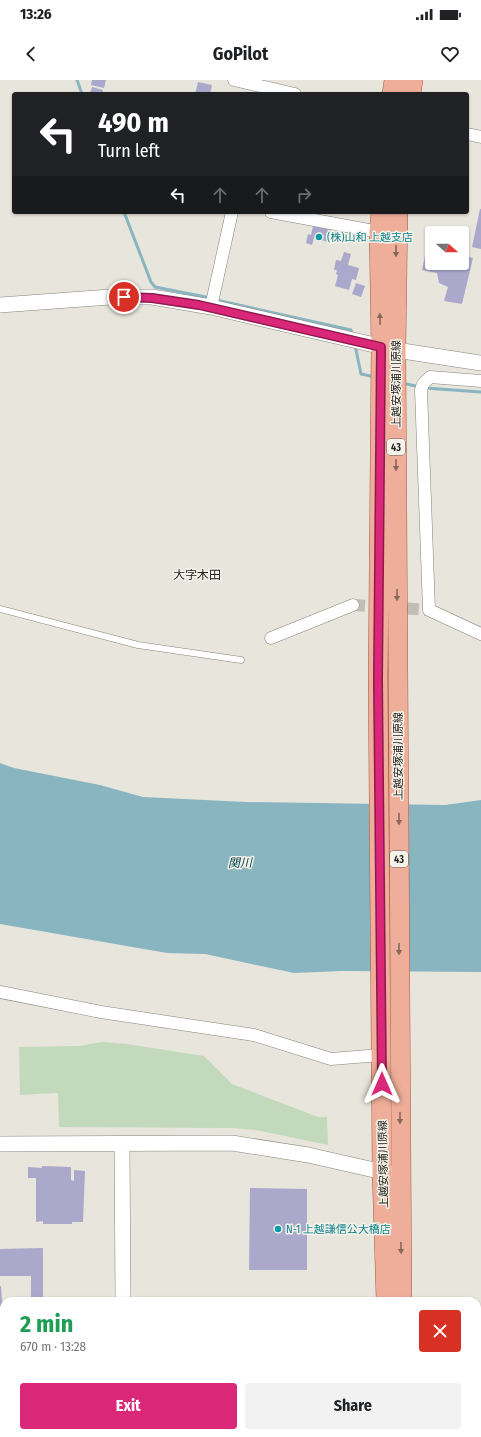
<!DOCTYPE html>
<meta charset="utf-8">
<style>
body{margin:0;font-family:"Fira Sans Condensed","Noto Sans JP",sans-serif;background:#f2f2f2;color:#202124;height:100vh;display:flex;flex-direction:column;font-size:15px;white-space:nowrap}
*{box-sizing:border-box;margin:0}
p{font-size:13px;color:#757577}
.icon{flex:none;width:22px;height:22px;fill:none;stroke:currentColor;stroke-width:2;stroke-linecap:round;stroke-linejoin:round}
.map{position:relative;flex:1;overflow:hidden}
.sheet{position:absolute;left:0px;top:1217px;width:481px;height:140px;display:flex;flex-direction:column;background:#fff;border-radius:12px 12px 0 0;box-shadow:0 1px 3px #0004}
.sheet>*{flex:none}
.guide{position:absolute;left:12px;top:12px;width:457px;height:122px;border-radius:4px;box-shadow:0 1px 3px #0004;background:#202124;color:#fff;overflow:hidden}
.needle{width:26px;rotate:111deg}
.tools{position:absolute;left:425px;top:146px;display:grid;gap:8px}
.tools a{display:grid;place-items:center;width:44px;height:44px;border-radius:4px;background:#fff;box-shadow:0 1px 3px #0004;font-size:20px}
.pin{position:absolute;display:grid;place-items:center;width:34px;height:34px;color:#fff;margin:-17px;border:2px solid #fff;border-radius:50%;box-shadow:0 1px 4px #0007}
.me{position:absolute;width:44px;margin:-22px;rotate:0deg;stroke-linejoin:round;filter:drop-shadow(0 0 3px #0008)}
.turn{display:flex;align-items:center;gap:14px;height:84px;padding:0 20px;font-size:18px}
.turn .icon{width:52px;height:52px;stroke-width:2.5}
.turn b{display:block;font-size:28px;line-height:34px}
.lanes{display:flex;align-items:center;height:38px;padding:0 20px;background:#0003;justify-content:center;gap:20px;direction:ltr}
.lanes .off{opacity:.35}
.round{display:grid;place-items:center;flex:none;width:42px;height:42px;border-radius:4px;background:#f2f2f2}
.headline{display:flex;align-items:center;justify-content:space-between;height:68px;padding:0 20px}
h1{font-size:24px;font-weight:700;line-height:30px;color:#1e9e55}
.button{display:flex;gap:8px;margin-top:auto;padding:8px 20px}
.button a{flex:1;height:46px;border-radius:4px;background:#db2777;color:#fff;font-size:16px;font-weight:700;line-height:46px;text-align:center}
.button a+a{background:#f2f2f2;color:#202124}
.status{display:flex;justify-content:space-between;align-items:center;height:28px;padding:0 20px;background:#fff;direction:ltr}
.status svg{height:11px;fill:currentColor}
header{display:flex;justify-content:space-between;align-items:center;height:52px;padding:0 20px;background:#fff;font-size:18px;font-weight:700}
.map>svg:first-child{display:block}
.green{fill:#c2dabb}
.water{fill:#89b5c1}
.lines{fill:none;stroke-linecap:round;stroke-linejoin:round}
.stream{stroke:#89b5c1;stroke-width:3}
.building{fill:#aaa9cb}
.minor-tunnel{stroke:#c1beb6;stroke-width:12;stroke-dasharray:12 6;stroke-linecap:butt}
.service-casing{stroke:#88847d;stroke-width:7}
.minor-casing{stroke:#88847d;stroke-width:13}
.tertiary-casing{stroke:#88847d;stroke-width:16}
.primary-casing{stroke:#a05a42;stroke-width:20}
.service{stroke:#fff;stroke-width:6}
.minor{stroke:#fff;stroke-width:12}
.tertiary{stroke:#fff;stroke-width:15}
.primary{stroke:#eeae99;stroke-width:19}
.oneway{fill:#89685c}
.route-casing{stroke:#8e194d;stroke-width:10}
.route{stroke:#db2777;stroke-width:7}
.culture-dot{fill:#0f9aa8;stroke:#f5f2e9;stroke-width:1.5}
.labels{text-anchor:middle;stroke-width:3;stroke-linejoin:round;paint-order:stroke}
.shield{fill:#f5f2e9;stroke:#63605c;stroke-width:1}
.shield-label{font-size:10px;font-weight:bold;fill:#24221f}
.culture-label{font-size:11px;fill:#0d838f;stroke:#f5f2e9;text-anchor:start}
.street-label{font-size:11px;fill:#24221f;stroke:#f5f2e9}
.neighbourhood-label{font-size:12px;fill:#24221f;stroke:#f5f2e9}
.water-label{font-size:12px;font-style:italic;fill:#004451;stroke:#f5f2e9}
</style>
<div class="status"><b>13:26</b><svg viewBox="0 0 49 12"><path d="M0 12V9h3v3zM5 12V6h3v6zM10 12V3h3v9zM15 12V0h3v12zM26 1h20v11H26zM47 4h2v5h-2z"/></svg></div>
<header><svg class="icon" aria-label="back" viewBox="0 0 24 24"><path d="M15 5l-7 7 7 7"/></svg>GoPilot<svg class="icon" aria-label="heart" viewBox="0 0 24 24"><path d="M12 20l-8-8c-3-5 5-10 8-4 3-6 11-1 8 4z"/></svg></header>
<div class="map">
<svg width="481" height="1357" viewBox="0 0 481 1357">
<rect width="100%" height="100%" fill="#e8e5dc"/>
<path class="green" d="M101 962 127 964 204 976 232 1004 318 1037H327L328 1065 256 1050 232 1048 59 1047 58 1013 20 1015 19 967 80 966Z"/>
<path class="water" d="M0 683 14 688 100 705 143 717 246 722 445 725 481 720V892L341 891 294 893 205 874 167 873 0 844Z"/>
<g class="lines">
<path class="stream" d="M77 0 82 14
M124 132 151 202 155 207 211 218
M216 220 351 250 353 255
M355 265 361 294 375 297
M402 303 420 307
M425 308 481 312"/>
</g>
<path class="building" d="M92 0H106L104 8 91 5Z
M198 2 212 5 210 14H195Z
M92 7 103 10 102 14H90Z
M480 129H481V169L472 167Z
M313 146 331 150 328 162 314 158 312 165 306 163 308 154 311 155Z
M427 167 432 168V183H462V175L473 178 462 224 444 221 448 207 439 203 437 193 422 190Z
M344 172 351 174 348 185 359 188 356 200 352 199 349 210 335 206 338 195 336 194 337 190H334L336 180 341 181Z
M356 203 365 206 361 217 352 214Z
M42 1086 71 1087V1100L74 1101V1090L85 1091 83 1142H72V1144H43V1141L36 1142V1098H28V1087L42 1088Z
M250 1108 307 1109V1190H249Z
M43 1168V1218L31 1219V1196H0V1169Z
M0 1206H1L2 1221H4V1325H0Z
M290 1218V1221H181V1219Z
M15 1353H46V1355H15Z
M145 1353H218V1357H145Z"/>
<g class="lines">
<path class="minor-tunnel" d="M353 525 429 530"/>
<defs>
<path id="service" d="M0 529 138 565 241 580"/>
<path id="minor" d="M234 0 295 14
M467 54 481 57
M271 132 379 152
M211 227 232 132
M481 301 430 297 423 304 421 310 429 530 481 554
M271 558 353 525
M0 912 101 932 254 955 331 979 381 975"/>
<path id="tertiary" d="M0 225 110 217H152L211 227 396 270 481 283
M0 1064 232 1063 308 1075 392 1094
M122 1064 123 1221
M123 1357V1353"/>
<path id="primary" d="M392 14 394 0
M411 14 413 0
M381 132 379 152 381 267 378 600 382 1093 386 1221
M398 132 396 270 402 1221
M389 1353V1357
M403 1353V1357"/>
</defs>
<use href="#service" class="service-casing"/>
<use href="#minor" class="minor-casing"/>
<use href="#tertiary" class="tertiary-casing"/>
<use href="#primary" class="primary-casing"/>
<use href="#service" class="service"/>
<use href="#minor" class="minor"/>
<use href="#tertiary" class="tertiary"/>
<use href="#primary" class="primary"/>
</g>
<defs><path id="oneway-solid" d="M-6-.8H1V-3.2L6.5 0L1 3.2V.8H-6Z"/></defs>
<g class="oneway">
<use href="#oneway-solid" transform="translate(396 171) rotate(90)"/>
<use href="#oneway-solid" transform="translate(380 239) rotate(-91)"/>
<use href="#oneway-solid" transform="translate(396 385) rotate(90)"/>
<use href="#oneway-solid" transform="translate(397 515) rotate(90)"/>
<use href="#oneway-solid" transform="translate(399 739) rotate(90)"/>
<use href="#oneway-solid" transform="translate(399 869) rotate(90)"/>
<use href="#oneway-solid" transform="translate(400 1038) rotate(90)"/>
<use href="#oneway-solid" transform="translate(401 1168) rotate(89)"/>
</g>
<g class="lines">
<defs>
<path id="route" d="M124 217 152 218 199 225 381 267 378 600 382 1004"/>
</defs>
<use href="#route" class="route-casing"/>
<use href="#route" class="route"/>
</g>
<g class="culture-dot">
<circle cx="319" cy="157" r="4"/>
<circle cx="278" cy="1149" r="4"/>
</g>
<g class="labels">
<g class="shield">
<rect x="387" y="359" width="18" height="16" rx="3"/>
<rect x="390" y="771" width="18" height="16" rx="3"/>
</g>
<g class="shield-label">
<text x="396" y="371">43</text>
<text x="399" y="783">43</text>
</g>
<g class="culture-label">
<text x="327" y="161">(株)山和 上越支店</text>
<text x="286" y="1153">N-1 上越謙信公大橋店</text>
</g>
<g class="street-label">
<text transform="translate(396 304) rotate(-90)" y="4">上越安塚浦川原線</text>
<text transform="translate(398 676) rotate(-90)" y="4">上越安塚浦川原線</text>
<text transform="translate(383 1084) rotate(-91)" y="4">上越安塚浦川原線</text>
</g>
<g class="neighbourhood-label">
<text x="197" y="499">大字木田</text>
</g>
<g class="water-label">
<text transform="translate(240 783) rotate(-1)" y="4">関川</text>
</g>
</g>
</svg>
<div class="tools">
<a><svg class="needle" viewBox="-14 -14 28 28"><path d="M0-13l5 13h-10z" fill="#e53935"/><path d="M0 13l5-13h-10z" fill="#757577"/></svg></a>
</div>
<div class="pin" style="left:124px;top:217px;background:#d93025"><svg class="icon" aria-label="arrive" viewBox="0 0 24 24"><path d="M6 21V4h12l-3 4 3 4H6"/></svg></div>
<svg class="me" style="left:382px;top:1004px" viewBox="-20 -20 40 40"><path d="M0-17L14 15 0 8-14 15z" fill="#db2777" stroke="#fff" stroke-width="4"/></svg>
<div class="guide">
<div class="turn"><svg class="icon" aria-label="left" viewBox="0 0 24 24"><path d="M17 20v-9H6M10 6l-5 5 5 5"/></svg><div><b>490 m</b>Turn left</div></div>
<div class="lanes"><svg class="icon" aria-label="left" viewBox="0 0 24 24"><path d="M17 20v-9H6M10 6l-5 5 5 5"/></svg><svg class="icon off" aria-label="ahead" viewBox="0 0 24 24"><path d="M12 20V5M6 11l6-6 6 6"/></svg><svg class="icon off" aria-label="ahead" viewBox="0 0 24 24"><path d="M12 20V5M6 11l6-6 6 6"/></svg><svg class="icon off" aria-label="right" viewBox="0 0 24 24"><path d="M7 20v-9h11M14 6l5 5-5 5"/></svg></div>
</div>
<section class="sheet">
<div class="headline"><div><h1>2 min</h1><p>670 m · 13:28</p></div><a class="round" style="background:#d93025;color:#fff"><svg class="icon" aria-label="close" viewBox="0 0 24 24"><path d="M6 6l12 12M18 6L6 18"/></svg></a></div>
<div class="button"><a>Exit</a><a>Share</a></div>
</section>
</div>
